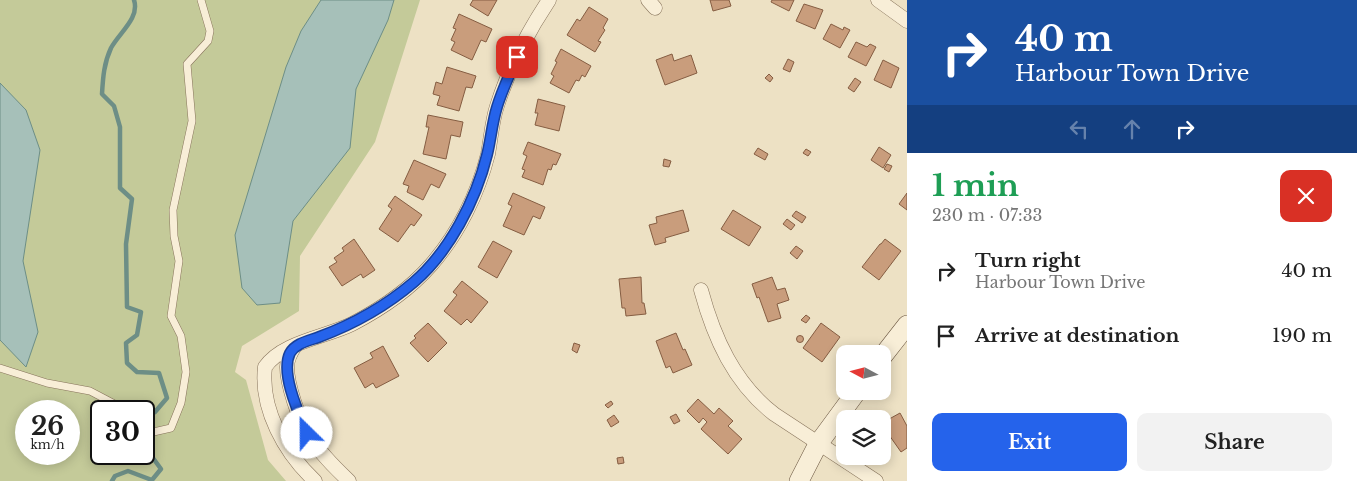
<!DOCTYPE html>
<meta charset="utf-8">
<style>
body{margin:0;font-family:"Libre Baskerville",serif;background:#f2f2f2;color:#222;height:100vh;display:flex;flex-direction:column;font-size:19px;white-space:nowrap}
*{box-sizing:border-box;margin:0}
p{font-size:16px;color:#767676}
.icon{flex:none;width:28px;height:28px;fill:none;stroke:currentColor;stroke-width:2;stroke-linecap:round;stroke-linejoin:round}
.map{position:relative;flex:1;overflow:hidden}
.drawer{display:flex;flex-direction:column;background:#fff;width:450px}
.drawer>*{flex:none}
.hud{background:#1a4fa0;color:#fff;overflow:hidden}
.needle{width:32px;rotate:277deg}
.tools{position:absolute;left:836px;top:345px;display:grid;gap:10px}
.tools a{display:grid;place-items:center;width:55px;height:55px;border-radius:10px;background:#fff;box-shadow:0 2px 12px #0003;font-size:25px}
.speed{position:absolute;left:15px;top:400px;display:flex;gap:10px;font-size:25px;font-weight:700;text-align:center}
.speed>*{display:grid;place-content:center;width:65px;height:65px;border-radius:50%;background:#fff;box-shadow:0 2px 12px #0003;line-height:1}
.speed small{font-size:12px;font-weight:400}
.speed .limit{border:2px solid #111;border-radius:8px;background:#fff;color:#111}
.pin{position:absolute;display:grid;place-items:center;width:42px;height:42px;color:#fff;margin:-21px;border-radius:10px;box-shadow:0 2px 8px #0006}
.me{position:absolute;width:55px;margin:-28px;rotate:337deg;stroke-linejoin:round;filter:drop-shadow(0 0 4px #0008)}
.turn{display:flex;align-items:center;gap:18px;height:105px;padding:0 25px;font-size:22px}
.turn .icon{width:65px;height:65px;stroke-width:2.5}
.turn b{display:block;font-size:35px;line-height:42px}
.lanes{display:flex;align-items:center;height:48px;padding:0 25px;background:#0003;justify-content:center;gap:25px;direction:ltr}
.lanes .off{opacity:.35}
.round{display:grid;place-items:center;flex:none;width:52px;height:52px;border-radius:10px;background:#f2f2f2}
.headline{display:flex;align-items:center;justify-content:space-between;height:85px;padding:0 25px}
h1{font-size:30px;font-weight:700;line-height:38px;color:#1e9e55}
.primary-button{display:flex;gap:10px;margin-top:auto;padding:10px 25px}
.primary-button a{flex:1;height:58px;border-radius:10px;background:#2563eb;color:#fff;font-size:20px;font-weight:700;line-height:58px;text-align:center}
.primary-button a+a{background:#f2f2f2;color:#222}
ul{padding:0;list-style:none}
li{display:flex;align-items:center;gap:15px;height:65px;padding:0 25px}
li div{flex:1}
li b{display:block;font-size:19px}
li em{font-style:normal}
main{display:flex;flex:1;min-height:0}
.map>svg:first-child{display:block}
.green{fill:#c4ca99;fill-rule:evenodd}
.water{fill:#a6c0b9;stroke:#6d8e86}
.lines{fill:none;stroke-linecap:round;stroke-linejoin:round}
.stream{stroke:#6d8e86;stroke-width:4.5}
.building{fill:#c99d7c;stroke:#855d42}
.service-casing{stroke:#87735b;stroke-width:8}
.minor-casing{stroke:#87735b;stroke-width:15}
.secondary-casing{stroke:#69543f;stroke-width:20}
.service{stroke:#f8eed7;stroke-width:7}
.minor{stroke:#f8eed7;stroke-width:14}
.secondary{stroke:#f8eed7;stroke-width:19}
.route-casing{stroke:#184099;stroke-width:12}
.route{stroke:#2563eb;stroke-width:9}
</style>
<main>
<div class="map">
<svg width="907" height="481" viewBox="0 0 907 481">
<rect width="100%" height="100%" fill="#ede1c4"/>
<path class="green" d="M0 0H420L375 142 300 256 299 311 242 346 235 372 246 380 268 460 286 481H0ZM26 411H69V454H26ZM101 411H144V454H101Z"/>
<path class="water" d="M321 0H394L388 20 356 89 350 148 293 221 280 303 257 305 242 288 235 235 286 67 301 31Z
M0 83 26 110 40 150 23 261 38 332 26 367 0 340Z"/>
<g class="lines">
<path class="stream" d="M134 0C140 18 119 33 111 48 104 63 103 77 102 94L114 106 120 127V188L132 199 126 244 127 307 141 312 137 335 126 343 127 363 137 372 159 373 167 398 155 412 144 420
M112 481 115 476 128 471 152 480 161 469 150 454 144 452"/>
</g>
<path class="building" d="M473 0H497L488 16 470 5Z
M710 0H729L731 6 713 11Z
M772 0H794L789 11 771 2Z
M804 4 823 10 815 29 796 21Z
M589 7 608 19 603 28 605 30 598 41 601 42 595 52 567 35 577 19 580 21Z
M459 14 492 29 486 42 481 40 472 60 451 50 455 42 451 40 456 29 453 28Z
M831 24 843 30 844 27 850 30 840 48 823 39Z
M856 42 867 47 870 44 876 47 866 66 848 57Z
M561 49 591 66 585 77 582 75 579 81 576 80 569 93 550 83 554 76 551 74 557 62 555 61Z
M672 54 674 61 691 55 697 73 665 85 656 60Z
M788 59 794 62 790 72 783 69Z
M883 60 899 68 891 88 874 80Z
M447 67 476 76 472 88 466 87 459 111 437 105 440 96 433 94 436 82 442 84Z
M769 74 773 78 770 82 765 78Z
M855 78 861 82 854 92 848 88Z
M538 99 565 106 559 131 535 125 538 113H535Z
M428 115 463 122 460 137 451 135 446 159 423 154 429 127H426Z
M528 142 561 154 556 165 553 164 551 170 548 169 543 185 522 177 525 170 522 169 527 156 523 154Z
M879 147 891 155 883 168 871 160Z
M758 148 768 154 765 160 754 154Z
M806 149 811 152 808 156 803 153Z
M664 159 671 161 669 167 663 166Z
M414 160 446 174 439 188 431 184 423 200 407 192 409 186 403 184Z
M887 164 892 166 889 172 884 169Z
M513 193 545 207 540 219 533 216 524 235 503 226 512 206 508 204Z
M907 193V210L899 204Z
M395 196 422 215 414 226 411 224 398 242 379 229 392 209 388 206Z
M683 210 689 231 665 238 666 242 655 245 649 225 657 223 656 217Z
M733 210 761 227 749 246 721 229Z
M796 211 806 217 802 223 792 216Z
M787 219 795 225 791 230 783 224Z
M354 239 375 270 363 278 361 274 342 286 329 267 337 262 334 258 344 251 342 248Z
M885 239 901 251 879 280 862 267 880 244H881Z
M493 241 512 251 497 278 478 267Z
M796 246 803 251 797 259 790 253Z
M641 277 642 303H644L646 314 626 316 625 308H622L619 279Z
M772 277 777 290 785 288 789 300 777 304 781 318 768 322 759 297 757 298 752 284Z
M462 281 488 302 471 323 467 319 461 325 444 311 457 295 453 292Z
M806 315 810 318 806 323 801 320Z
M428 323 447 343 428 362 410 343 416 338 414 336Z
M821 323 840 337 822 362 803 348Z
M676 333 683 350 685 349 692 365 673 373 670 366 666 368 656 341Z
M796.5 339a3.5 3.5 0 1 1 7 0a3.5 3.5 0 1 1-7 0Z
M574 343 580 345 577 353 572 350Z
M383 346 399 376 376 388 373 383 365 388 354 368 373 358 370 353Z
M698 399 714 414 719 408 733 421 728 426 742 439 728 454 701 429 707 422 703 418 699 423 687 411Z
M611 401 613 404 608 408 605 405Z
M900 413 907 426V448L901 452 882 425V423Z
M676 414 680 421 674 424 670 417Z
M614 415 619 422 611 427 607 420Z
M623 457 624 463 618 464 617 458Z"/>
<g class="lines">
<defs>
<path id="service" d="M0 368 47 383 90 391 128 411
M144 427 149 433 171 428 181 403 186 372 181 336 171 316 179 261 174 236 173 210 192 121 187 64 208 41 210 31 201 0"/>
<path id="minor" d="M648 0 655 8
M878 0 907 21
M701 290C714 338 734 383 774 414L876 481
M295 346C291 352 287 359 287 367 287 384 299 420 308 434 319 452 334 467 349 481
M315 481C285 453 260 409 265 367 282 342 326 337 352 324 381 309 410 289 431 265 458 234 478 194 488 154 491 138 492 121 497 106 509 68 527 33 549 0"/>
<path id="secondary" d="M882 357 907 325
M799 481 818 444 857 391"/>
</defs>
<use href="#service" class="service-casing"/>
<use href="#minor" class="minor-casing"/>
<use href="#secondary" class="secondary-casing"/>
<use href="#service" class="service"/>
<use href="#minor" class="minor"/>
<use href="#secondary" class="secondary"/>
</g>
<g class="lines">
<defs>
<path id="route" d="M307 433C299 414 280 373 290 353 296 343 308 341 319 337 354 324 386 306 414 282 449 252 476 200 487 155 491 139 492 123 497 107 502 90 510 74 517 57"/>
</defs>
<use href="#route" class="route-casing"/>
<use href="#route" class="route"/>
</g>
</svg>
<div class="tools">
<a><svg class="needle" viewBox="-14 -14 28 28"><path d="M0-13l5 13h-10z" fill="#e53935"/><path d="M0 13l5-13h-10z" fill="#767676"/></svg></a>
<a><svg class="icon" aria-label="layers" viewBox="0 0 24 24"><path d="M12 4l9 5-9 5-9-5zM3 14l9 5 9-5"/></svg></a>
</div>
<div class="speed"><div>26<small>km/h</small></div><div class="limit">30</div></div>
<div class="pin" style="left:517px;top:57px;background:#d93025"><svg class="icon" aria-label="arrive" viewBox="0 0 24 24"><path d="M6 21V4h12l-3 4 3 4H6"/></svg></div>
<svg class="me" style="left:307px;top:433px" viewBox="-20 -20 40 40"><circle r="19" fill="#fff"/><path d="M0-13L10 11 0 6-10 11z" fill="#2563eb"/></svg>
</div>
<section class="drawer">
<div class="hud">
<div class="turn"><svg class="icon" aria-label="right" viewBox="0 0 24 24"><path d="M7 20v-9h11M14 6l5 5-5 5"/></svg><div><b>40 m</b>Harbour Town Drive</div></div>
<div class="lanes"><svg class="icon off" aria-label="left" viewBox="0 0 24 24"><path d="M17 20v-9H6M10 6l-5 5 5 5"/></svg><svg class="icon off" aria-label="ahead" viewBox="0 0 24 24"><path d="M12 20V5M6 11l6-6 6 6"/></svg><svg class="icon" aria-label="right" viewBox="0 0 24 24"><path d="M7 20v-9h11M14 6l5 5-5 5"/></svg></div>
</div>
<div class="headline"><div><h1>1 min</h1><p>230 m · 07:33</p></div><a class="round" style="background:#d93025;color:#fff"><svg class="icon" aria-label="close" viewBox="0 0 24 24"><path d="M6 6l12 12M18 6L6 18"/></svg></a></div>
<ul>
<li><svg class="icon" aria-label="right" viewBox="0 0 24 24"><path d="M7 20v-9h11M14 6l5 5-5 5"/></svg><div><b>Turn right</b><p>Harbour Town Drive</p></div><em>40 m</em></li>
<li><svg class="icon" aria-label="arrive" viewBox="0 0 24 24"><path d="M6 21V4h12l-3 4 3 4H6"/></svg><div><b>Arrive at destination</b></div><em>190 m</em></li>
</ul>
<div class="primary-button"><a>Exit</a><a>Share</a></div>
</section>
</main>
